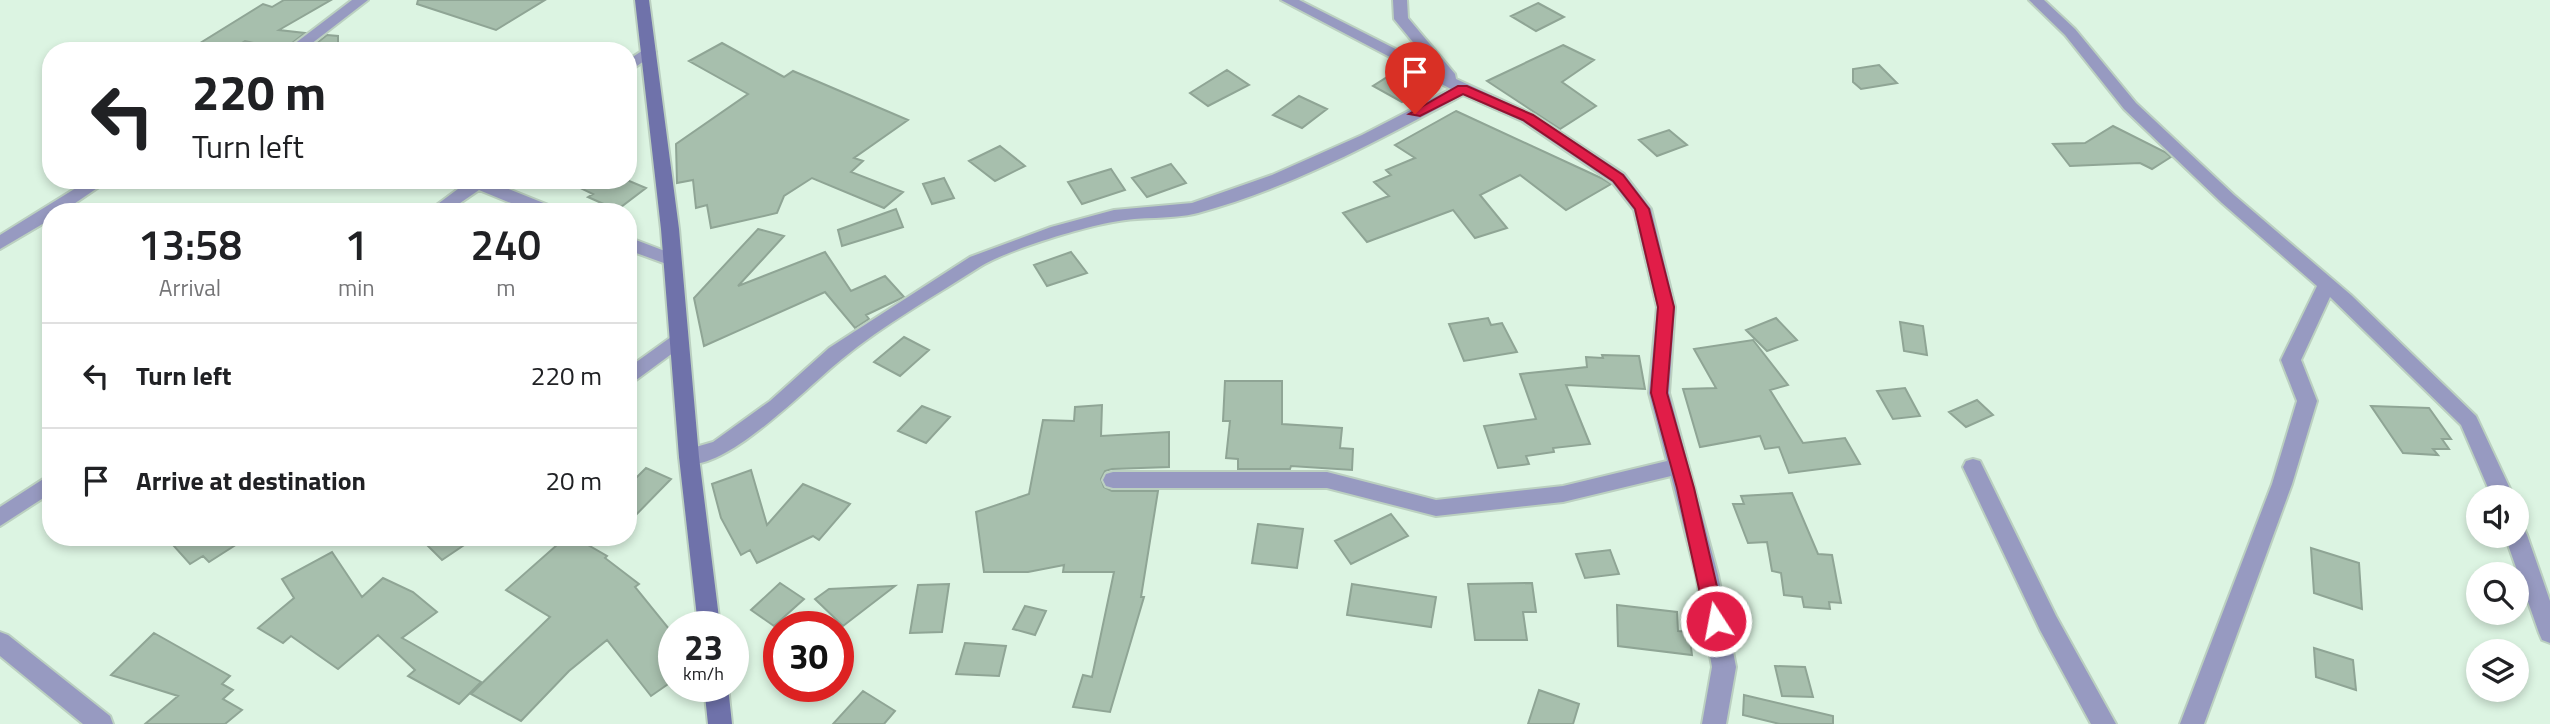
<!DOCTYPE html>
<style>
body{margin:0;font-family:"Titillium Web",sans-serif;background:#f2f2f2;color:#202124;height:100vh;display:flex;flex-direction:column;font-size:26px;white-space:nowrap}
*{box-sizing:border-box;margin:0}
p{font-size:23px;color:#757577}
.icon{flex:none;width:38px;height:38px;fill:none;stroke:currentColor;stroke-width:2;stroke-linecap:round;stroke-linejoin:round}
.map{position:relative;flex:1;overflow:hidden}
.side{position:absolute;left:42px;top:203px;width:595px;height:343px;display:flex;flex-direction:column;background:#fff;border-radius:28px;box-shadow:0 4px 10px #0003}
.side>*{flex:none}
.hud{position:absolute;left:42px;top:42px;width:595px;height:147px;border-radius:28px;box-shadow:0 4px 10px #0003;background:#fff;color:#202124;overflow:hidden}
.fabs{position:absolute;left:2466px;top:485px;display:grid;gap:14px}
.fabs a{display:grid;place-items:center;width:63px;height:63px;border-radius:50%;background:#fff;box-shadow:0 4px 10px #0003;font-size:35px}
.speed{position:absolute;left:658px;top:611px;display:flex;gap:14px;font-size:35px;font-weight:700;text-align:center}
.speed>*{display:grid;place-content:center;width:91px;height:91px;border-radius:50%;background:#fff;box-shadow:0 4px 10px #0003;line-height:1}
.speed small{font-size:18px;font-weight:400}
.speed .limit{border:10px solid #d22;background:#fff;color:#111}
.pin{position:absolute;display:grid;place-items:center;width:60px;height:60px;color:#fff;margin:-72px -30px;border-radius:50% 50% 50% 0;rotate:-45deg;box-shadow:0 0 7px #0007}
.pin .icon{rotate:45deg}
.me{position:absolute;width:77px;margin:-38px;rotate:349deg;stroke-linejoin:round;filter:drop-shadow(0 0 5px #0008)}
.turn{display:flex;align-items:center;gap:24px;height:147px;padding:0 35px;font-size:32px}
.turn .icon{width:91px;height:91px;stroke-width:2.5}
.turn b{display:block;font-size:49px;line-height:60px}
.eta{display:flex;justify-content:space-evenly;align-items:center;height:119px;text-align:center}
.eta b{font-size:42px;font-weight:600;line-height:49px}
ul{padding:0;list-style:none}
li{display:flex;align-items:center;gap:21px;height:105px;padding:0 35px;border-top:2px solid #e0e0e0}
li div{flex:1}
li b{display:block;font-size:26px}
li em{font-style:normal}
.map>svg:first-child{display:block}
.building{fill:#a7bfad;stroke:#8fa595;stroke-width:2}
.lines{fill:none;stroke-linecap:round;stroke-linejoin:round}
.minor-casing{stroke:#bbd0c0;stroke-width:4}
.secondary-casing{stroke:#bbd0c0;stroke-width:4}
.minor{fill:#979ac1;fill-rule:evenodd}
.secondary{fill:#6f72aa;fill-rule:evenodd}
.route{fill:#e11d48;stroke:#92132f;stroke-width:2}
</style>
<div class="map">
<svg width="2550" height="724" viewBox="0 0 2550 724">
<rect width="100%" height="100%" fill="#dcf4e2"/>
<path class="building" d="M284 0H331L279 30 305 33 283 50 245 41 229 51 197 45 263 4 272 7Z
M418 0H545L496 30 417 4Z
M1538 3 1564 17 1536 31 1511 16Z
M327 35 338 36V51H307Z
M722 43 784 77 793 71 908 120 854 158 863 161 851 172 903 192 884 208 812 178 784 196 777 213 711 228 707 205 696 208 693 180 677 183 676 144 748 94 689 61Z
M1563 45 1594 60 1562 82 1596 106 1560 129 1487 81Z
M1879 65 1897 83 1861 89 1853 82V69Z
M1403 67 1432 82 1402 102 1373 86Z
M1227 70 1249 85 1208 106 1190 93Z
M1299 96 1327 109 1302 128 1273 115Z
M1456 111 1601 178 1611 184 1566 210 1520 175 1480 195 1507 228 1475 238 1453 210 1367 242 1343 213 1389 196 1374 182 1391 175 1386 170 1415 158 1395 145Z
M2113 126 2165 152 2171 157 2152 169 2140 163 2070 166 2053 144 2085 143Z
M1669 130 1687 145 1657 156 1639 140Z
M1000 146 1025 166 995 181 969 161Z
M1171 164 1186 183 1147 197 1132 178Z
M1111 169 1125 190 1082 204 1068 182Z
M944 178 954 198 932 204 923 184Z
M564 180H627L646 188 617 210 588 197 593 194Z
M896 209 903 227 842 246 838 230Z
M758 229 784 236 738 286 825 252 851 291 885 276 904 297 866 315 869 319 855 328 825 292 704 346 694 298Z
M1071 252 1087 273 1047 286 1034 265Z
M1488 318 1491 325 1502 323 1517 352 1464 361 1449 324Z
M1776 318 1797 340 1767 351 1746 330Z
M1900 322 1923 326 1927 355 1904 351Z
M904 337 929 350 900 376 874 362Z
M1753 340 1788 385 1770 390 1803 443 1845 438 1860 464 1789 473 1779 447 1765 449 1760 436 1700 447 1683 389 1716 388 1694 349Z
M1602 355 1639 356 1645 389 1566 385 1590 444 1553 448 1554 452 1526 456 1529 464 1498 468 1484 426 1536 419 1520 374 1587 367 1586 357 1603 358Z
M1225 381H1282V424L1342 428 1340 448 1353 449 1352 470 1291 466 1290 469H1238V459L1226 458 1230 421H1223Z
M1905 388 1920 416 1893 419 1877 391Z
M1977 400 1993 415 1966 427 1949 412Z
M1102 405 1101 436 1169 432V467L1112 469 1105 471 1101 479 1104 487 1112 491H1158L1141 597H1144L1110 712 1073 707 1083 675 1092 677 1114 572H1063L1064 565 1028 572H984L976 512 1029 494 1043 420 1074 421 1075 407Z
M922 406 950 417 926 443 898 431Z
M2371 406 2429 408 2451 439H2442L2449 449H2433L2438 455 2403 453Z
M646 468 671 479 628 523V486Z
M751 470 767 525 803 484 850 504 819 540 813 536 757 563 750 550 741 555 721 518 712 484Z
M1792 493 1818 554 1832 555 1841 603 1829 602 1830 609 1804 607 1802 597 1784 595 1781 573 1772 571 1767 542 1748 543 1733 504H1744L1741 496Z
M1391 514 1408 536 1351 564 1335 541Z
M1258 524 1303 529 1297 568 1252 563Z
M186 537H248L209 562 203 556 190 564 173 545Z
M419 537H476L442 560Z
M566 537H574L607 556 605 558 639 584 635 587 674 635V680L651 696 607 640 569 671 521 721 471 694 550 617 506 590Z
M2311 548 2359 563 2362 609 2314 593Z
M1610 550 1619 574 1585 578 1576 554Z
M332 552 362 597 383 578 413 592 437 612 402 638 481 682 459 704 408 676 415 670 378 635 338 669 291 636 283 643 258 628 294 598 282 579Z
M780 583 804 599 774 626 751 610Z
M1532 583 1536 612H1523L1527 640H1475L1468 584Z
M949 584 942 632 910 633 918 585Z
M1352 584 1436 597 1431 627 1347 615Z
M895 586 843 626 815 599 829 589Z
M1617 605 1677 612 1678 631 1689 632 1692 655 1618 646Z
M1025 606 1046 611 1035 635 1013 629Z
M154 633 230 676 222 684 233 690 223 699 242 710 225 724H145L178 696 111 675Z
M965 643 1006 646 999 676 956 674Z
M2314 648 2353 660 2356 690 2316 677Z
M1775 666 1805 667 1813 697 1782 696Z
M1539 690 1579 704 1573 724H1528Z
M863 691 895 711 884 724H833Z
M1744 695 1833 716V724H1780L1743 715Z"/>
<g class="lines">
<defs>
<path id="minor" d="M352 0H368L302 51H285Z
M1281 0H1299L1435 69 1394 19 1393 0H1407L1408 18 1455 74 1456 79 1534 115 1624 174 1651 209 1675 307 1669 393 1718 575 1736 667 1726 724H1702L1712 667 1696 575 1671 476 1563 502 1436 516 1327 488H1113L1106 486 1103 480 1106 474 1113 472H1327L1436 500 1563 486 1667 461 1649 393 1657 307 1634 210 1612 182 1522 121 1463 95C1379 140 1291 188 1198 213 1171 220 1141 216 1113 222 1080 228 1006 250 978 268 933 297 883 325 842 359 810 384 723 476 682 463L679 457 682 451 713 442 770 401 829 348 970 257 1051 227 1114 210 1192 203 1272 175 1362 135 1451 89Z
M2029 0H2044L2075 29 2136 103 2234 195 2351 295 2476 416 2514 497H2492L2461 425 2330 297 2301 360 2317 401 2292 484 2204 724H2180L2272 484 2297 401 2281 360 2317 286 2222 203 2124 109 2065 35Z
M648 47 656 52 653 55 628 72V60Z
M89 180H109L62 212H51V219L0 249V235Z
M470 180H486L556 208 558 212H533L479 190 447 212H427Z
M628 237 678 256 681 260 672 266 628 250Z
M678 332 685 334 687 339 685 344 628 386V368Z
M1973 459 1980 461 2056 616 2116 724H2091L2040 630 1963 467 1966 461Z
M51 474V493L0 526V507Z
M2516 526 2524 529 2527 535 2550 601V643L2542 640 2539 633 2505 536H2516Z
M0 632 8 635 110 716 113 724H83L0 656Z"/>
<path id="secondary" d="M635 0H649L679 229 699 457 720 626H698L679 457 661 229Z
M704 686H728L732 724H708Z"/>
</defs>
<use href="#minor" class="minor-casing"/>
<use href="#secondary" class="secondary-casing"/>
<use href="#minor" class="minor"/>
<use href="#secondary" class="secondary"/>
</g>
<path class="route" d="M1458 86H1467L1533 115 1623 175 1649 209 1674 307 1667 393 1694 488 1725 621 1722 627H1709L1706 621 1677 488 1651 393 1658 307 1635 209 1613 181 1523 120 1463 94 1420 116 1409 114Z"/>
</svg>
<div class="fabs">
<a><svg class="icon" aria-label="sound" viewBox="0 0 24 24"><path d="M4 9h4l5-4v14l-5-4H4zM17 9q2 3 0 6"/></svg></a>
<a><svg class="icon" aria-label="search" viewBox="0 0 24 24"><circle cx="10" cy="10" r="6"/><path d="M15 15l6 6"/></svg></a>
<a><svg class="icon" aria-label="layers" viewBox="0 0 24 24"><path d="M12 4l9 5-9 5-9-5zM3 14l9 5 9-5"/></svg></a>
</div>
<div class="speed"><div>23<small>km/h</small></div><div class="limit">30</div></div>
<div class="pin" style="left:1415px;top:114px;background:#d93025"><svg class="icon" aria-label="arrive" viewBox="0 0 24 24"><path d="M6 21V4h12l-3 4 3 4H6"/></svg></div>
<svg class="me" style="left:1716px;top:621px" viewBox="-20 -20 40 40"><circle r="17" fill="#e11d48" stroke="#fff" stroke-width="3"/><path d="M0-11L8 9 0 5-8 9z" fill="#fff"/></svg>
<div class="hud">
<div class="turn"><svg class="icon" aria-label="left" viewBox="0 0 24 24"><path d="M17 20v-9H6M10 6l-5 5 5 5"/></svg><div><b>220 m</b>Turn left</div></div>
</div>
<section class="side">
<div class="eta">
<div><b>13:58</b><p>Arrival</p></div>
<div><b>1</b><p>min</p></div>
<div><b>240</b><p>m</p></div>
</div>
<ul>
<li><svg class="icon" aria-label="left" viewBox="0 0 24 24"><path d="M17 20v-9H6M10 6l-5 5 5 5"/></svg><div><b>Turn left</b></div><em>220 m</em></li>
<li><svg class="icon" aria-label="arrive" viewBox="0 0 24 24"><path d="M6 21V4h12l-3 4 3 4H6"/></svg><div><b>Arrive at destination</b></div><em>20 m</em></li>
</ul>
</section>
</div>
